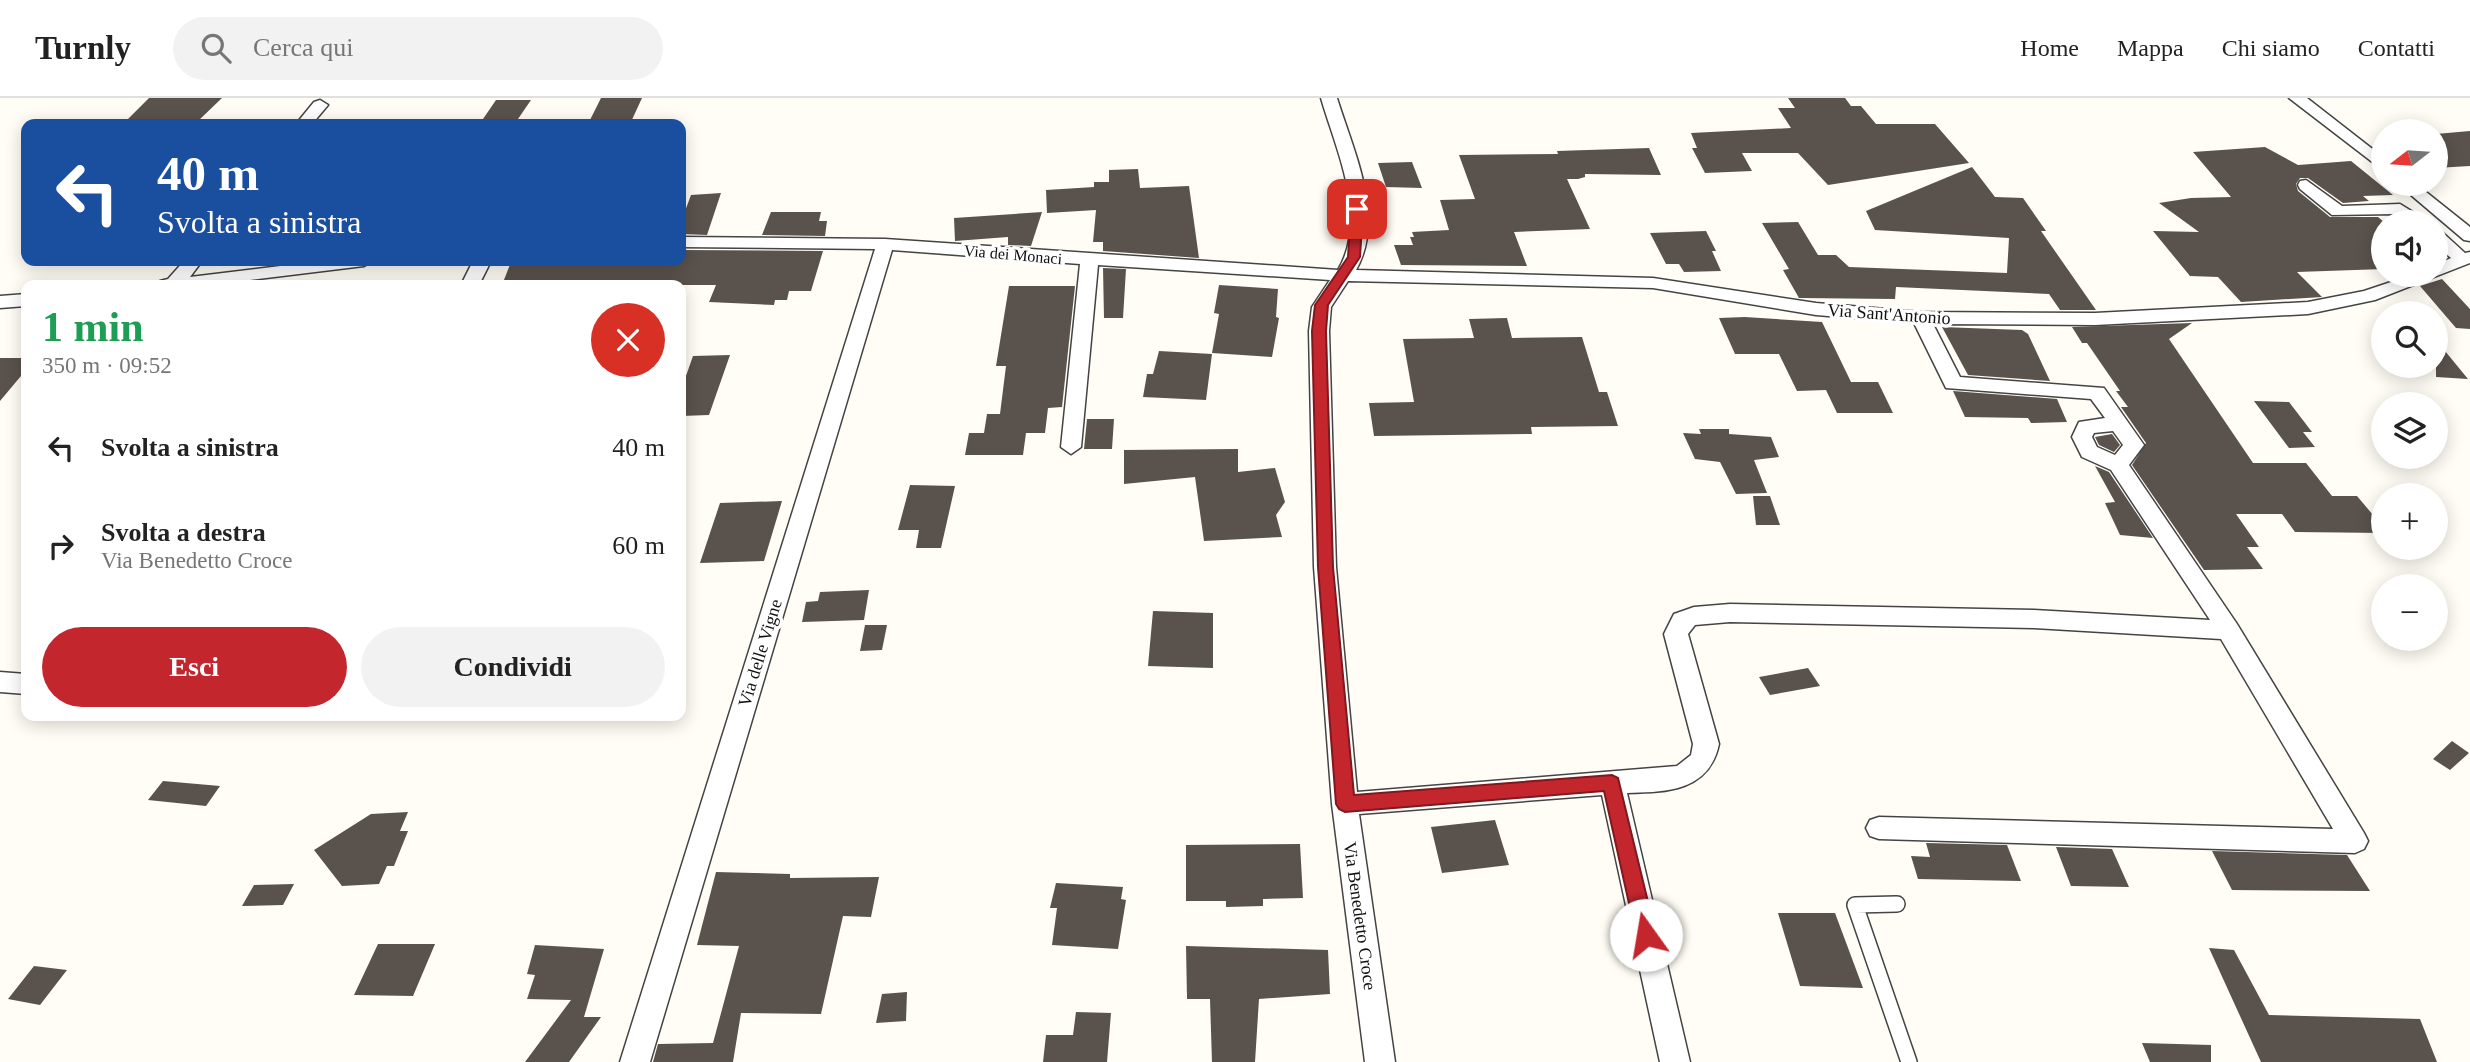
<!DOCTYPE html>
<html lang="it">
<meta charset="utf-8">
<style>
body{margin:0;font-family:"Times New Roman",serif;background:#f2f2f2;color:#222;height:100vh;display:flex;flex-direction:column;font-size:26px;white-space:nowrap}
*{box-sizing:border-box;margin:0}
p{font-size:23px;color:#767676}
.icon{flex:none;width:38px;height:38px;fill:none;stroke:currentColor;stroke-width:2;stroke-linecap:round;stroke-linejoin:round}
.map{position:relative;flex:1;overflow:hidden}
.drawer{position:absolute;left:21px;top:182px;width:665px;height:441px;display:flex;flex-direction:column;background:#fff;border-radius:14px;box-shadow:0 4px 18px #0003}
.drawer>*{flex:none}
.banner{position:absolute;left:21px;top:21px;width:665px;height:147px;border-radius:14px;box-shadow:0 4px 18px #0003;background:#1a4fa0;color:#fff;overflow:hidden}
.needle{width:46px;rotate:253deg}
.controls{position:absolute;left:2371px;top:21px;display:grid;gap:14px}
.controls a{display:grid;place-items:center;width:77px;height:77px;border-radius:50%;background:#fff;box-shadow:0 4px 18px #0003;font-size:35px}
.pin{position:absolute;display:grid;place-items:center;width:60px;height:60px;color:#fff;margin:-30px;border-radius:14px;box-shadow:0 4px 10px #0006}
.me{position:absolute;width:77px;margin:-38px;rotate:347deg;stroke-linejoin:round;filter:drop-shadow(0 0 5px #0008)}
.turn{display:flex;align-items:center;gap:24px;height:147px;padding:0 21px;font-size:32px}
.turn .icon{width:91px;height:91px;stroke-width:2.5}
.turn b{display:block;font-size:49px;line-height:60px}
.round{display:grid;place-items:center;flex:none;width:74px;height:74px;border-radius:37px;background:#f2f2f2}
.summary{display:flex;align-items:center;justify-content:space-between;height:119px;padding:0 21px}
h1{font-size:42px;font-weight:700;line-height:52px;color:#1e9e55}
.cta{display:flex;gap:14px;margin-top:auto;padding:14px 21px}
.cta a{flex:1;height:80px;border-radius:42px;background:#c4262e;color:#fff;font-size:28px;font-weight:700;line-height:80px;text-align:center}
.cta a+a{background:#f2f2f2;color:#222}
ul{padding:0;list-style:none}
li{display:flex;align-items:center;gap:21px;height:98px;padding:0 21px}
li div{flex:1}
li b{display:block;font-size:26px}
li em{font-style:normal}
header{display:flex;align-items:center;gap:42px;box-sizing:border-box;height:98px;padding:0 35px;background:#fff;border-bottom:2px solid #e0e0e0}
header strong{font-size:33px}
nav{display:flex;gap:38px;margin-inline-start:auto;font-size:24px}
.search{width:490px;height:63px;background:#f2f2f2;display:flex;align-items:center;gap:18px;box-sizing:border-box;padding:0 24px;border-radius:38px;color:#767676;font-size:26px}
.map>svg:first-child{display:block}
.building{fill:#5a524d}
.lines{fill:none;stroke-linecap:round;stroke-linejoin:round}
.service-casing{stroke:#444;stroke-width:18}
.minor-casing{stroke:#444;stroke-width:3}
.service{stroke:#fff;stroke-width:15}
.minor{fill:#fff;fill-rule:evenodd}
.route{fill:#c4262e;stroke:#7f191e;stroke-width:2}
.labels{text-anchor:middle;stroke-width:7;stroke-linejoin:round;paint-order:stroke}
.far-street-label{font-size:16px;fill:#111;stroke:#fff}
.street-label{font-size:18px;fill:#111;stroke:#fff}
</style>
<header>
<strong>Turnly</strong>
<div class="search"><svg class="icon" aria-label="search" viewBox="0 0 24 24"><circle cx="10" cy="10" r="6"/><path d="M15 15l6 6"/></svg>Cerca qui</div>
<nav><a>Home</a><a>Mappa</a><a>Chi siamo</a><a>Contatti</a></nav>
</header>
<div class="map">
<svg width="2470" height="964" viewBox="0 0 2470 964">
<rect width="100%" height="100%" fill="#fffdf5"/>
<path class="building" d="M149 0H222L198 23 127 22Z
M601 0H642L630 26H588Z
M1788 0H1845L1851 8H1861L1876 26H1935L1969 65 1828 87 1798 55H1742L1752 73 1705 75 1692 50H1697L1691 35 1791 30 1778 10H1795Z
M496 2H531L518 21H483Z
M2470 33V68L2436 70V36Z
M2265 49 2298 67 2351 63 2393 97 2363 98 2369 103 2343 105 2308 80H2300L2296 86 2298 93 2330 119H2378L2384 124V171L2297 174 2322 199 2241 204 2218 179 2190 178 2153 133 2199 134 2159 105 2191 100 2231 99 2193 54Z
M1649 50 1661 77 1585 76V79L1578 81H1567L1590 131 1514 134 1527 168 1401 167 1394 147H1413L1410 139H1414L1412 134 1449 132 1440 102 1475 101 1459 57 1558 56 1557 53Z
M1412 64 1422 90 1386 89 1378 65Z
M1972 69 1995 99 2023 100 2046 133H2041L2096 212H2060L2049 196 1896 189 1895 201 1799 200 1783 172 1789 171 1762 125 1798 124 1818 157H1836L1849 169 2007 175 2009 140 1875 132 1866 113Z
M1138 71 1140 90 1189 88 1199 160 1103 153V144H1093L1096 112 1047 115 1046 92 1094 89V84H1109V72Z
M721 95 707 137 681 136V124L691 97Z
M771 114H821L819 123H827L825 138 762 137Z
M1042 114 1031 148 1008 147V139L955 143 954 120Z
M1706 133 1716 153H1712L1721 173 1684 174 1679 166H1666L1650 135Z
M681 152 823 153 811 193H789L787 202H775L774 207 709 204 716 187H502L511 164 681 163Z
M1103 170 1126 171 1123 220H1104Z
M2442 181 2470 211V231L2456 230 2420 188Z
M1219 187 1278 191 1276 219 1279 220 1272 259 1212 255 1219 216 1214 215Z
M1009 188H1075L1062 309 1048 310 1045 335H1026L1023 357H965L969 335H984L987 316H1000L1006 268H996Z
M1745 219 1822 224 1851 284H1878L1893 315H1837L1826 292 1797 293 1779 256H1735L1719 220Z
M1507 220 1512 240 1582 239 1599 294H1607L1618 328 1531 329 1532 336 1374 338 1369 305 1414 304 1403 241 1474 240 1469 221Z
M2192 225 2169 241 2253 365H2306L2332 398H2357L2384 430V435L2295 434 2282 416H2236L2259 449H2247L2263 471 2204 472 2132 367 2146 345 2121 309H2128L2116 293H2120L2087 245H2082L2072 229Z
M1942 229 2022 232 2028 236 2050 283 1968 277Z
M2436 242 2468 281 2436 279Z
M1159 253 1212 256 1206 302 1143 299 1147 276H1153Z
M730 257 709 317 681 318V292L693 258Z
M0 260H26V272L0 303Z
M1953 293 2057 301 2067 324 2031 325 2028 320 1965 319Z
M2254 303 2289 304 2312 334H2303L2315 349 2289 350Z
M1087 321H1114L1112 351H1084Z
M1699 331H1729V336L1771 339 1779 359 1754 362 1767 395 1736 396 1720 364 1695 361 1683 335 1701 336Z
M2112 336 2120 347 2114 354 2099 347 2095 339Z
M1238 351V374L1275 370 1285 404 1276 417 1282 439 1204 443 1195 379 1124 386V352Z
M2095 368 2109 374 2153 440 2120 437 2105 405 2115 404Z
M910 387 955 388 941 450H916L919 432H898Z
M1753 398H1770L1780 427H1756Z
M782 403 764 463 700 465 720 405Z
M869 492 864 522 802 524 806 504 818 503 820 494Z
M1153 513 1213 515V570L1148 568Z
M865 527H887L882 552 860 553Z
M1808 570 1820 588 1770 597 1759 579Z
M2452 643 2469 655 2450 672 2433 661Z
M163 683 220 688 206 708 148 702Z
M408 714 400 733H408L394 768H387L379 786 342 788 314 752 371 716Z
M1495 722 1509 767 1442 775 1431 729Z
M1926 745 2007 747 2021 783 1918 781 1911 758 1930 759Z
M1300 746 1303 800 1263 801V808L1226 809V803H1186V747Z
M2056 749 2112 751 2129 789 2071 788Z
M2212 753 2347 757 2370 793 2232 792Z
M716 774 790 776V780L879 779 871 819 843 818 821 916 741 915 733 964H653L658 946 713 945 739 848 697 847Z
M1056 785 1123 789 1121 801 1126 802 1118 851 1052 847 1057 810H1050Z
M294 786 283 807 242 808 254 787Z
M1778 815H1835L1863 890 1800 888Z
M378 846H435L413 898 354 897Z
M535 847 604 851 584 919H601L569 964H525L571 902 527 901 535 877 527 876Z
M1186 848 1328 852 1330 896 1259 901 1255 964H1212L1210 901H1187Z
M2209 850 2234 852 2269 917 2420 921 2437 964H2261Z
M34 868 67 872 40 907 8 901Z
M907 894 906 923 876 925 882 896Z
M1076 914 1111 915 1107 964H1043L1046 937H1073Z
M2142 945 2211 947V964H2150Z"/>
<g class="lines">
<defs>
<path id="service" d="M1897 806 1855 807 1909 964"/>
<path id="minor" d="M1321 0H1337C1353 52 1386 120 1356 172L1653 180 1816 205 1921 214 2095 215 2308 204 2364 193 2412 177H2436V167L2451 160 2436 147V133L2442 134 2465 155 2470 154V165L2375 202 2308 216 2095 227 1933 226 1960 279 2104 290 2144 347 2129 367 2237 526 2364 735 2368 743 2364 751 2355 755 1879 741 1870 738 1866 730 1870 722 1879 719 2333 731 2221 541 2034 530 1730 524 1695 527 1688 536 1719 646C1709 693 1668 694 1627 695L1690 964H1660L1602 697 1359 716 1395 964H1365L1332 706 1314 469 1309 233 1312 209 1330 182 1098 167 1081 349 1071 356 1061 349 1080 166 892 152 650 964H620L875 151 681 149V139L885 141 1338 172C1369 120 1336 52 1321 0ZM1348 183 1653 190 1816 217 1914 225 1946 290 2091 301 2105 320 2079 324 2072 339 2082 359 2111 372 2210 522 2034 512 1730 506 1694 509 1674 516 1664 536 1693 646 1691 657 1677 668 1357 694 1336 469 1329 233 1331 209ZM2113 333 2123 347 2115 357 2097 349 2092 339 2094 335Z
M2289 0H2307L2384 60V73Z
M320 2 328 7 312 26H296L314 4Z
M2306 82 2342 108 2400 106 2429 124H2409L2396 116 2332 117 2300 91 2298 87 2300 83Z
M2398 86H2416L2470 129V143L2464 142Z
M184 163H202L190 179 321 163H373L364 168 209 187H157L160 183 168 181Z
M473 163H491L479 187H461Z
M26 196V208L0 210V198Z
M0 574 26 576V596L0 594Z"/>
</defs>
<use href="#service" class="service-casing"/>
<use href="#minor" class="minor-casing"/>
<use href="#service" class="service"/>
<use href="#minor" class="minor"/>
</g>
<path class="route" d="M1357 108 1363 111 1360 159 1328 207 1326 233 1333 469 1354 697 1612 677 1618 680 1656 837 1653 844 1646 846 1639 844 1636 837 1604 693 1345 714 1339 711 1336 706 1318 469 1312 233 1315 207 1348 159 1351 111Z"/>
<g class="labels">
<g class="far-street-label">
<text transform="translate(1013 156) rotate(5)" y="6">Via dei Monaci</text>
</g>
<g class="street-label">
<text transform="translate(1889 216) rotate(4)" y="6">Via Sant'Antonio</text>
<text transform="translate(760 555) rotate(-73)" y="6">Via delle Vigne</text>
<text transform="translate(1360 818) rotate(82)" y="6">Via Benedetto Croce</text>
</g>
</g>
</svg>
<div class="controls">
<a><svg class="needle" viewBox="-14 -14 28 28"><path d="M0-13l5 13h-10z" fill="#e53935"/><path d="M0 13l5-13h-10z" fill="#767676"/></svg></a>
<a><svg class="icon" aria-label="sound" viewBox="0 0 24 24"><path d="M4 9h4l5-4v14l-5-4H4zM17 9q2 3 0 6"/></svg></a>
<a><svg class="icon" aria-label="search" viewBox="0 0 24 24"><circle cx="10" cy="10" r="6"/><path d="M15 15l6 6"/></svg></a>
<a><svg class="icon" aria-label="layers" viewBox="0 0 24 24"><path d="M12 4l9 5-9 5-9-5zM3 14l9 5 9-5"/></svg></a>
<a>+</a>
<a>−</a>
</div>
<div class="pin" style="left:1357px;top:111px;background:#d93025"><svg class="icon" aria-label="arrive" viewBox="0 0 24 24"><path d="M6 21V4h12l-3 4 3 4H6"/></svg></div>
<svg class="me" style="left:1646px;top:837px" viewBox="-20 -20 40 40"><circle r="19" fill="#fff"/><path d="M0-13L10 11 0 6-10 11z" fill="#c4262e"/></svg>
<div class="banner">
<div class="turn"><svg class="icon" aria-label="left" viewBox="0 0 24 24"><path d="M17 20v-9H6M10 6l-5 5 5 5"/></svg><div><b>40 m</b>Svolta a sinistra</div></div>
</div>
<section class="drawer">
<div class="summary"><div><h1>1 min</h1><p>350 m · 09:52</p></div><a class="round" style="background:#d93025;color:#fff"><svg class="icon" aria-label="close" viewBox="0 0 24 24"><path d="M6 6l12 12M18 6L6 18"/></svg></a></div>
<ul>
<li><svg class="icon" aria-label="left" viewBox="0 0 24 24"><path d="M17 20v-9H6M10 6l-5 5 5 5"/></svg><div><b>Svolta a sinistra</b></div><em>40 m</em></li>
<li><svg class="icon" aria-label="right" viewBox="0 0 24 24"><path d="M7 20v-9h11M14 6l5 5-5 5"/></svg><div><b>Svolta a destra</b><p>Via Benedetto Croce</p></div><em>60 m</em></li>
</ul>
<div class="cta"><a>Esci</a><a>Condividi</a></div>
</section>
</div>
